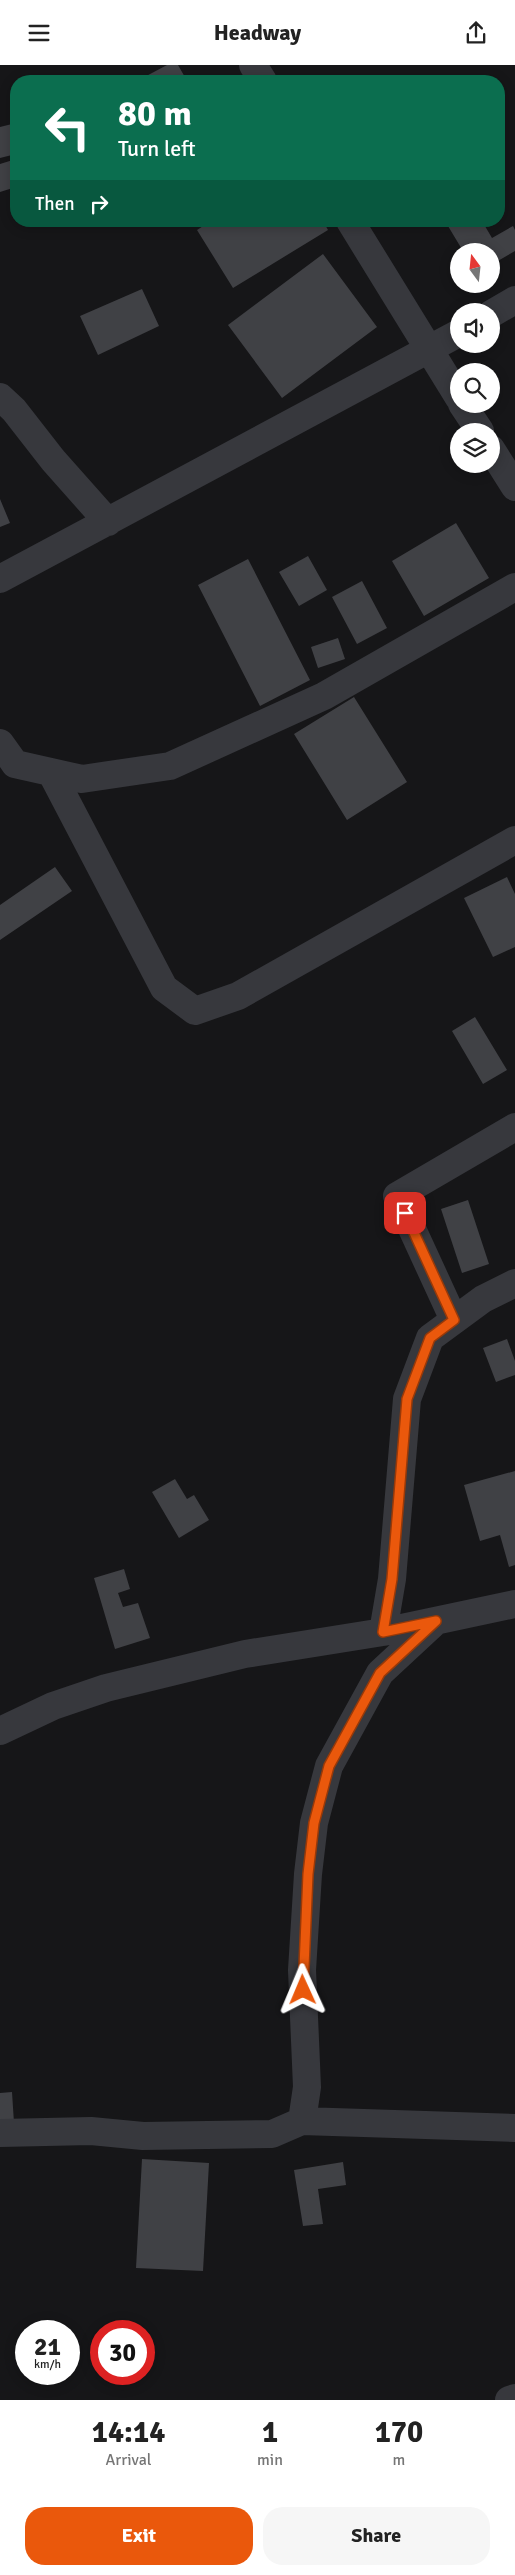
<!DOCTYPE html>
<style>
body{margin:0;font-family:Signika,sans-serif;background:#f6f6f6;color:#222;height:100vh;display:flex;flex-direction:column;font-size:19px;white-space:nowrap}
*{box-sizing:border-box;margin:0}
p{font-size:16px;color:#767676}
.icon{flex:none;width:28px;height:28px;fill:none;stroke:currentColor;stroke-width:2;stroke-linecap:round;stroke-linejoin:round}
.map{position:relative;height:2335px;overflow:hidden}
.drawer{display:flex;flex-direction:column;background:#fff;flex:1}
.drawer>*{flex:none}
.top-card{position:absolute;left:10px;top:10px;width:495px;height:152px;border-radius:20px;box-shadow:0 2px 12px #0003;background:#0b6e4f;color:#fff;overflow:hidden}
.needle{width:32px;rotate:345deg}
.fabs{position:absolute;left:450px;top:178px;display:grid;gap:10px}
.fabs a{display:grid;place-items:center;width:50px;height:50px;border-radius:50%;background:#fff;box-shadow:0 2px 12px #0003;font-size:25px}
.speed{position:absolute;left:15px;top:2255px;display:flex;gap:10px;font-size:25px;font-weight:700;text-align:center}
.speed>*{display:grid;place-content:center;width:65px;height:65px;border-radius:50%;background:#fff;box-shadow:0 2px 12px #0003;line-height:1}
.speed small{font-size:12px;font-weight:400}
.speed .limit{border:8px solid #d22;background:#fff;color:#111}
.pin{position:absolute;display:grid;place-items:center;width:42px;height:42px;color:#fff;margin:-21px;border-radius:10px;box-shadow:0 2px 8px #0006}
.me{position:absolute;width:55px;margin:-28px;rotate:359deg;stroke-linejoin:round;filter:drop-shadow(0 0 4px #0008)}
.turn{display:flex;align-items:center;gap:18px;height:105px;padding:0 25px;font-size:22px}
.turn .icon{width:65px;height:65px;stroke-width:2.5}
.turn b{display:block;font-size:35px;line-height:42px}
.then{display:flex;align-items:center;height:48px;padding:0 25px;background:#0003;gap:10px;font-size:19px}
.eta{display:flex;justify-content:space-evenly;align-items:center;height:85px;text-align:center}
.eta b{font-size:30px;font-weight:700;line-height:35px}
.cta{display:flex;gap:10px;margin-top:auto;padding:10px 25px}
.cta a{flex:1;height:58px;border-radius:20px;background:#ea580c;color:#fff;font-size:20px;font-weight:700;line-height:58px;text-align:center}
.cta a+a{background:#f6f6f6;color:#222}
header{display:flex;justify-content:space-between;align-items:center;height:65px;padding:0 25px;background:#fff;font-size:22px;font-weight:700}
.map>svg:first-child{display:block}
.building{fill:#404145}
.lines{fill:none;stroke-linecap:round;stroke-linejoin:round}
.minor{stroke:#37383d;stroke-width:28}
.route-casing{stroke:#983908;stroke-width:12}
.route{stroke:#ea580c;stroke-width:9}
</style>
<header><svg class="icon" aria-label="menu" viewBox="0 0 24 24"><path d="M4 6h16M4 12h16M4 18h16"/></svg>Headway<svg class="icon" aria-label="share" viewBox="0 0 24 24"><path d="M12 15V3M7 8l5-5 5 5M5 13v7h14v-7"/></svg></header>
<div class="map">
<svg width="515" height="2335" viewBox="0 0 515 2335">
<rect width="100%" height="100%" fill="#161618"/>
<path class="building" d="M167 0H178L186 14 181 16H137Z
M16 58V89L0 93V62Z
M16 94V122L0 127V99Z
M211 156H323L328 165 233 223 197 165Z
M445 156H482L492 173 513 161 515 165V186L491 200V186H463Z
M323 189 377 262 282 333 228 260Z
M142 224 159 261 98 290 80 251Z
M0 434 10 458 0 462Z
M456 458 489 513 424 551 392 496Z
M308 491 327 525 299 541 279 507Z
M248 494 310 615 260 641 198 520Z
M362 516 387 563 357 579 332 532Z
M338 573 345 594 318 603 311 582Z
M354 632 407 717 347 755 294 669Z
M55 802 72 826 0 875V840Z
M507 812 515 829V882L493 892 464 833Z
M475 952 507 1005 483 1019 452 966Z
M468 1135 489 1199 462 1208 441 1144Z
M507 1274 515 1296V1310L496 1317 483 1283Z
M515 1406V1500L509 1502 500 1470 480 1476 464 1420Z
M175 1414 187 1434 194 1430 209 1455 179 1473 152 1427Z
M124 1504 130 1524 118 1528 123 1542 138 1538 150 1573 115 1584 94 1513Z
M12 2027 14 2058 0 2059V2028Z
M142 2094 209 2098 203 2206 136 2203Z
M343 2097 346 2120 318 2124 323 2159 303 2161 294 2105Z"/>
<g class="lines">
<path class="minor" d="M253 0 263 16
M350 156 459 333
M491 249 515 235
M0 332 14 345 53 395 108 457
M462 339 480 366
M491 384 515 422
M0 514 459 268
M0 678 15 699 82 714 170 701 324 631 515 522
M51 707 164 923 195 946 238 931 515 775
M454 1255 397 1131 515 1062
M383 1567 392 1514 407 1334 430 1273 483 1234 515 1218
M0 1666 53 1641 106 1623 245 1589 383 1567 515 1539
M302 2056 515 2063
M0 2068 91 2066 143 2071 272 2069 302 2056 307 2022 302 1905 308 1809 314 1758 329 1701 380 1608 436 1556
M509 2335 515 2333"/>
</g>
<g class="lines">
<defs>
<path id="route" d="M303 1925 308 1809 314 1758 329 1701 380 1608 436 1556 383 1567 392 1514 407 1334 430 1273 454 1255 405 1148"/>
</defs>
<use href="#route" class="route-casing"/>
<use href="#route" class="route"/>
</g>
</svg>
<div class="fabs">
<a><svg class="needle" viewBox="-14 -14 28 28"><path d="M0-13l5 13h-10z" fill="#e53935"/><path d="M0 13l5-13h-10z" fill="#767676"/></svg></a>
<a><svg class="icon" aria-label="sound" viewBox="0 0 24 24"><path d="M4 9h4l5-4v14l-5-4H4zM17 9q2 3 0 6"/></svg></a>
<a><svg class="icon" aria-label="search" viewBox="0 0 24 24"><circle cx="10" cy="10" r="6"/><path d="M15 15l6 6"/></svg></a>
<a><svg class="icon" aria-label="layers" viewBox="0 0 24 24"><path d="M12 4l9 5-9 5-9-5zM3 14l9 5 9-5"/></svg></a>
</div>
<div class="speed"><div>21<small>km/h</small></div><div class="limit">30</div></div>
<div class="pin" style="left:405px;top:1148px;background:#d93025"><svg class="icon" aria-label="arrive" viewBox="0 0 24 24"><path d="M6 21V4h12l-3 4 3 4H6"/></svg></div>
<svg class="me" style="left:303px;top:1925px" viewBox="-20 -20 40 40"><path d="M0-17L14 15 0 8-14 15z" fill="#ea580c" stroke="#fff" stroke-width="4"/></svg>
<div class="top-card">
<div class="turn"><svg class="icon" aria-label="left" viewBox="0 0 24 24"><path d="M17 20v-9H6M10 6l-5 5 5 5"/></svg><div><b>80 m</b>Turn left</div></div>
<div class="then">Then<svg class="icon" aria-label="right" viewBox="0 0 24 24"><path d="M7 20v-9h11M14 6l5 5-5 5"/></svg></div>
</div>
</div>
<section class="drawer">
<div class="eta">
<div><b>14:14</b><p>Arrival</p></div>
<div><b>1</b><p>min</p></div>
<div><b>170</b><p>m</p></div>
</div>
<div class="cta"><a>Exit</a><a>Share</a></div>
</section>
